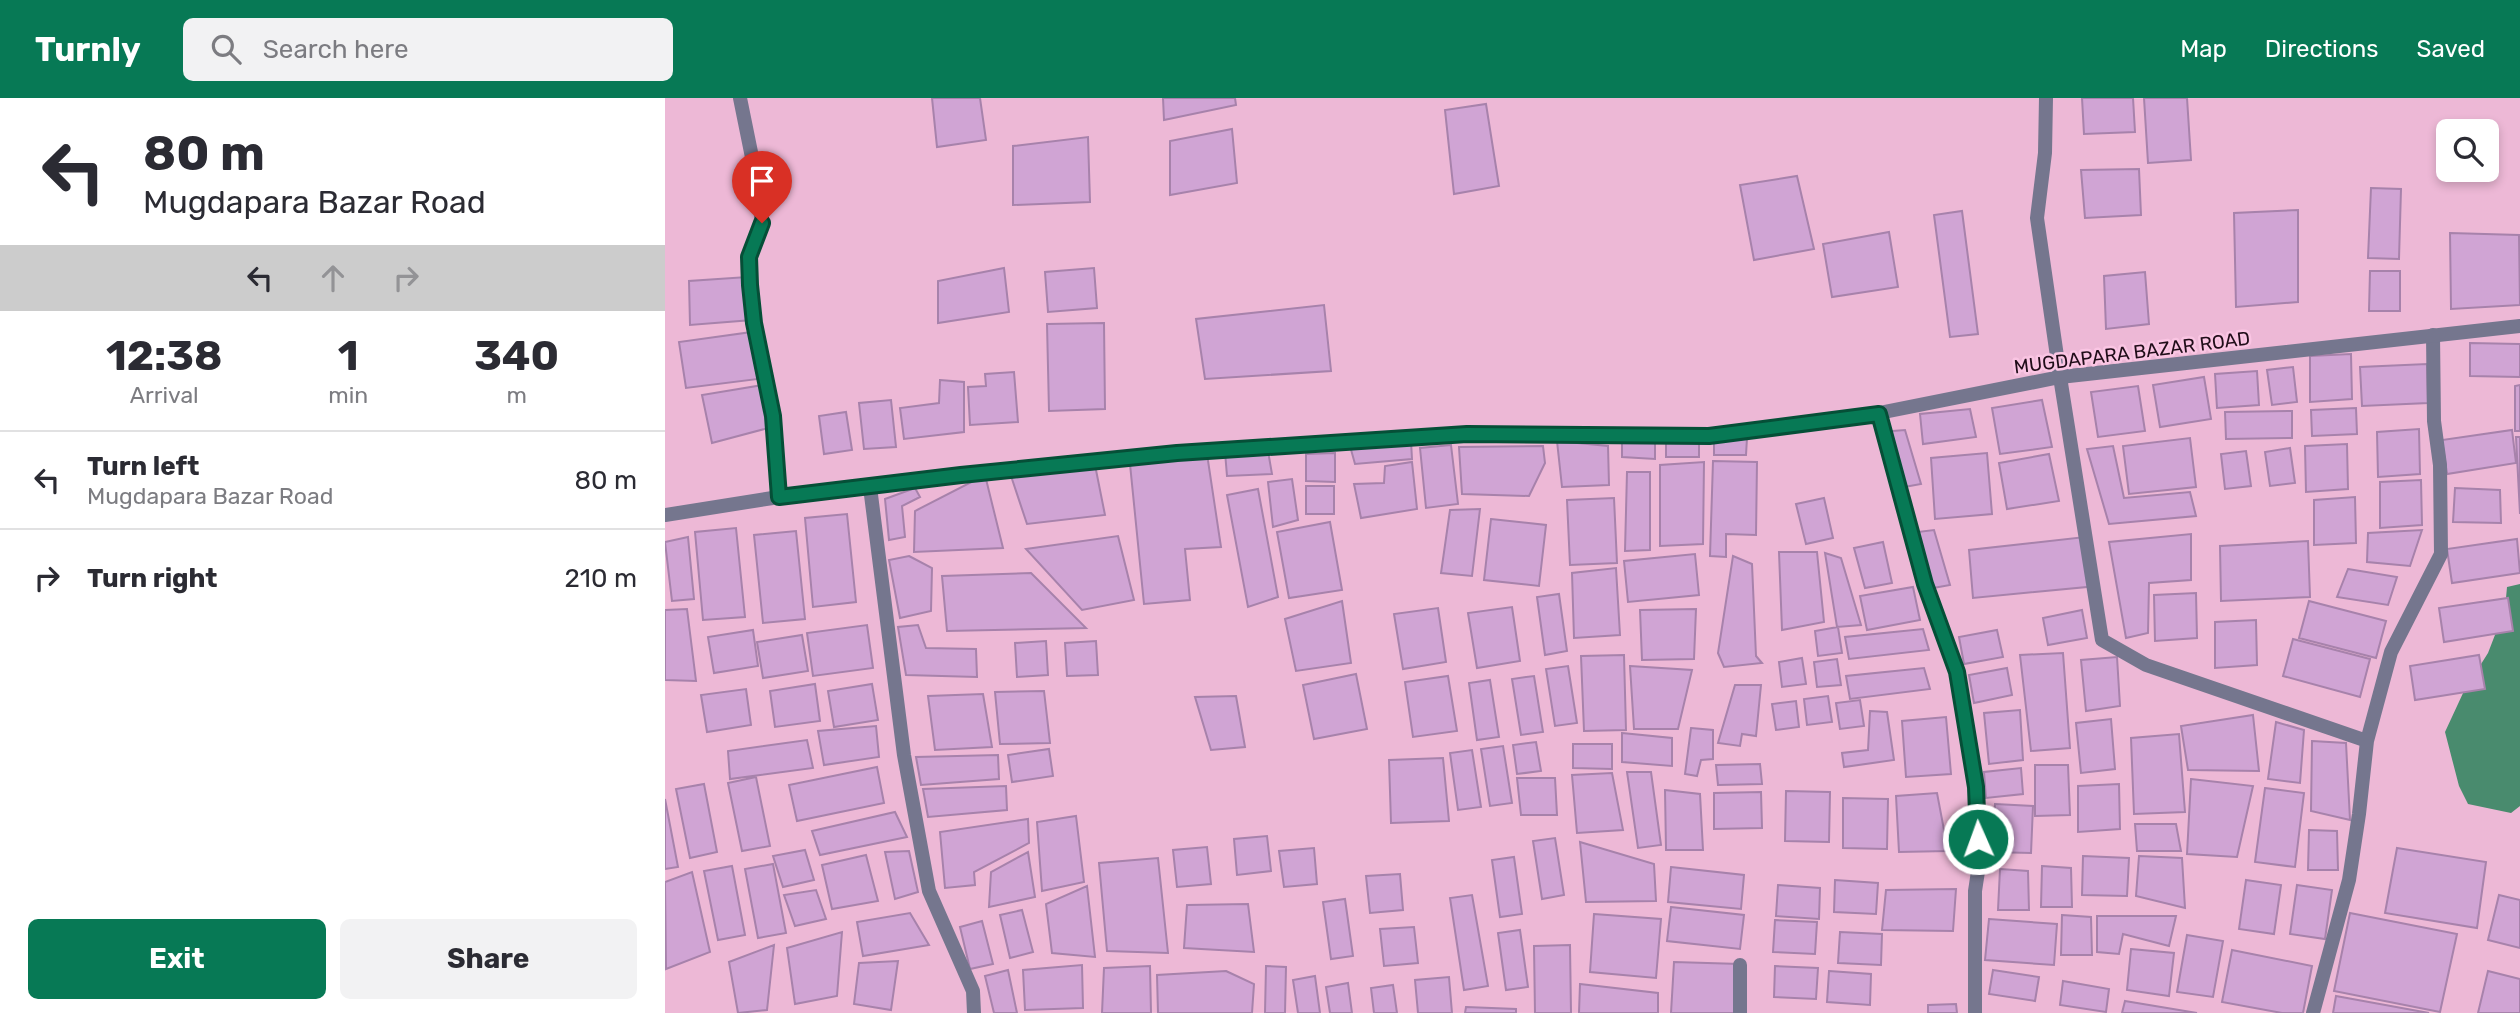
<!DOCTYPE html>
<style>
body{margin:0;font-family:Rubik,sans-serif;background:#f2f2f3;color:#2b2b33;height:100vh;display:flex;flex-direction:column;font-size:26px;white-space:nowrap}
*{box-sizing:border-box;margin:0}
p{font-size:23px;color:#7c7c81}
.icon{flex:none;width:38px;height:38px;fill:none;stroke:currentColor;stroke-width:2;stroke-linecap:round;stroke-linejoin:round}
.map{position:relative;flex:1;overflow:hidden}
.sheet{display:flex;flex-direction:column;background:#fff;width:665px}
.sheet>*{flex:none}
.top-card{background:#fff;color:#2b2b33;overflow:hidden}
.fabs{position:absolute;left:1771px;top:21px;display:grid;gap:14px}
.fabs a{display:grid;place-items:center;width:63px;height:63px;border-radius:10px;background:#fff;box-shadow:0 4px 10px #0003;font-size:35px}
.pin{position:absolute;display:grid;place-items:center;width:60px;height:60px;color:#fff;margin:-72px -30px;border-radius:50% 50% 50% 0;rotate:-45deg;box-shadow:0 0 7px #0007}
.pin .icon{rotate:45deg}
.me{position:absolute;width:77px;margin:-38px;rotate:358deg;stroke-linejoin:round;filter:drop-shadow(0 0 5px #0008)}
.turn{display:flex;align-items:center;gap:24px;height:147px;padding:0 28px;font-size:32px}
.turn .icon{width:91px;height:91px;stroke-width:2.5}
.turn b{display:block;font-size:49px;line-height:60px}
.lanes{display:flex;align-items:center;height:66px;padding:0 28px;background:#0003;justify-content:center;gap:35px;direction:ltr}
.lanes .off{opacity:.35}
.eta{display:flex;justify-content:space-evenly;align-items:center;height:119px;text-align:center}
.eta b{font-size:42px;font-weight:700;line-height:49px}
.button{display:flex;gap:14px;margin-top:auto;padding:14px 28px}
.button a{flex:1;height:80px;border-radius:10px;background:#077955;color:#fff;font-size:28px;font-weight:700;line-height:80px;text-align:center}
.button a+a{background:#f2f2f3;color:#2b2b33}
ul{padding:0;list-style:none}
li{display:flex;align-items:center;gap:21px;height:98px;padding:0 28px;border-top:2px solid #e1e1e2}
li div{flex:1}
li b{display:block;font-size:26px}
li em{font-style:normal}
header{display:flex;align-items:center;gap:42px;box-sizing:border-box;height:98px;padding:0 35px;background:#077955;color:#fff}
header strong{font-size:33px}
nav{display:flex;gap:38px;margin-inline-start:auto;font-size:24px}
.search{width:490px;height:63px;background:#f2f2f3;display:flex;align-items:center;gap:18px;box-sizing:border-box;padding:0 24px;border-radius:10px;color:#7c7c81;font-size:26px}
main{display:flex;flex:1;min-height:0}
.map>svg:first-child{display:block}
.water{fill:#498b6e}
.building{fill:#d0a4d4;stroke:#a782ab;stroke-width:2}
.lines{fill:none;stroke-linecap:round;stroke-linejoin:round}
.minor{stroke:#75768e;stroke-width:14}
.tertiary{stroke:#75768e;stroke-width:14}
.route-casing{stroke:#054f37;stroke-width:18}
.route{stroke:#077955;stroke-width:12}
.labels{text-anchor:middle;stroke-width:5;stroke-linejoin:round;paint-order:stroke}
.street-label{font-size:19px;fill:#200d19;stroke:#fac5e3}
</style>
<header>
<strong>Turnly</strong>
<div class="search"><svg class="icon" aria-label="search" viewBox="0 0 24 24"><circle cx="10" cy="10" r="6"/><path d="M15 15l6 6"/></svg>Search here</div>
<nav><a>Map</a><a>Directions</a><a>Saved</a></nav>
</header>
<main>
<section class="sheet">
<div class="top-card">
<div class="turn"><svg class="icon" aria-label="left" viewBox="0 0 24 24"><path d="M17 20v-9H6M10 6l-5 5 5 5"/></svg><div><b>80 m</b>Mugdapara Bazar Road</div></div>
<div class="lanes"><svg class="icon" aria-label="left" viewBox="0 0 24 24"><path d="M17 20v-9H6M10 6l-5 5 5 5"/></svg><svg class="icon off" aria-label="ahead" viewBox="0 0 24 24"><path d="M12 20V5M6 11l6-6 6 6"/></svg><svg class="icon off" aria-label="right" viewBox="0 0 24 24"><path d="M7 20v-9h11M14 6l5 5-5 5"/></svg></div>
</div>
<div class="eta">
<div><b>12:38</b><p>Arrival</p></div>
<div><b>1</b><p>min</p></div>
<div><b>340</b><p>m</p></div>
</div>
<ul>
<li><svg class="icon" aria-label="left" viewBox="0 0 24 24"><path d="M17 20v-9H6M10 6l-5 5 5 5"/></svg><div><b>Turn left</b><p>Mugdapara Bazar Road</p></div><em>80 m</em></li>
<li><svg class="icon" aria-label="right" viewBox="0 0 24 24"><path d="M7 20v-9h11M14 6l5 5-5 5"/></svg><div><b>Turn right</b></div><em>210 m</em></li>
</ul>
<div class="button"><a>Exit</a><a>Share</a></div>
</section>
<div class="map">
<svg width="1855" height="915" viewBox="0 0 1855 915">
<rect width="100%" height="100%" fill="#edb8d6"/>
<path class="water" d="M1855 486V708L1846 715 1803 706 1794 688 1780 634 1799 593 1823 555 1840 511 1842 489Z"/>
<path class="building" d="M267 0H315L321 42 272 49Z
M498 0H570L571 7 499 22Z
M1417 0H1468L1470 34 1419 36Z
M1479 0H1522L1526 62 1483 65Z
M821 6 834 88 789 96 780 12Z
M567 31 572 85 505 97V43Z
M423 39 425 104 348 107V48Z
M1474 71 1476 117 1420 120 1416 72Z
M1132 78 1149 151 1089 162 1075 87Z
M1706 90 1736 91 1734 161 1703 160Z
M1633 112V204L1571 209 1569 115Z
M1297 113 1313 236 1285 239 1269 117Z
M1224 134 1233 189 1167 199 1158 146Z
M1785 135 1854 137 1855 207 1786 211Z
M339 170 344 214 273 225V183Z
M429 170 432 210 383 214 380 174Z
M1705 173H1735V213H1704Z
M1480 174 1484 226 1441 231 1439 178Z
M82 179 87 222 25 227 24 183Z
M659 207 666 273 540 281 531 221Z
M439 225 440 311 384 313 382 226Z
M87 234 93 281 21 290 14 244Z
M1805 245 1855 246V279L1805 278Z
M1686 256 1687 301 1645 304V258Z
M1762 266 1763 305 1697 308 1695 269Z
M1628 269 1632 304 1607 307 1602 272Z
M1592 273 1594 307 1552 310 1550 276Z
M349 274 353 324 305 327 303 289 321 288 320 276Z
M1539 279 1546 321 1495 329 1488 287Z
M275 282 299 284V334L239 341 235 310 274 305Z
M98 287 107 329 47 345 37 297Z
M1855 287V333H1850V288Z
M1473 288 1480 333 1433 339 1426 294Z
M226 302 231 349 199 351 194 305Z
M1377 302 1387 349 1335 356 1327 310Z
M1691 310 1692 336 1647 338 1646 312Z
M1305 311 1311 339 1258 346 1255 316Z
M1627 313V340L1561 341 1560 314Z
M181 314 187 352 159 356 154 318Z
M1754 331 1755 376 1713 379 1712 334Z
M1240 332 1256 386 1228 391 1215 334Z
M1847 332 1851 365 1782 376 1777 342Z
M1049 339 1082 340 1081 357H1049Z
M1851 339H1855V416Z
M1525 340 1531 389 1464 396 1458 348Z
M1001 342H1034V359H1001Z
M746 343 747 361 690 366 685 348Z
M892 343 943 348 944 387 897 389Z
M957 343H990V361L957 359Z
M1682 346 1683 391 1641 394 1640 348Z
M786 347 793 406 761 410 755 350Z
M878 348 880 365 864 398 797 396 794 349Z
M1448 348 1459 400 1525 394 1531 418 1444 426 1422 351Z
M1625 350 1630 385 1605 388 1600 354Z
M603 353 607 376 562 378 560 354Z
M1581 353 1586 388 1560 391 1556 356Z
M670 355V384L641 383V356Z
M1322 355 1327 416 1270 421 1266 360Z
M542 356 556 449 520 451 525 502 479 506 465 366Z
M1384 356 1394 403 1342 411 1334 365Z
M1048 363 1092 364 1091 437 1061 436V459L1045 458Z
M747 364 752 411 696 420 689 386 719 385 720 368Z
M1039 364 1038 446 995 448V367Z
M430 367 440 417 362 426 345 375Z
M962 374H985V452L960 453Z
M320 377 338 450 249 454 250 413Z
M627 381 633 422 608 429 603 384Z
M1756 382 1757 427 1715 430V384Z
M641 388H669V416H641Z
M250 390 255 399 237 408 240 439 224 442 220 401Z
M1790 390 1835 392 1836 425 1788 424Z
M593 391 613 499 583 509 562 397Z
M1690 399 1691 445 1649 447V402Z
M949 400 952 465 905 467 902 402Z
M1159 400 1168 440 1141 446 1131 406Z
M815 411 807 478 776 475 785 412Z
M182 416 191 504 148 509 140 420Z
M826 421 881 427 874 488 819 482Z
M665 424 677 492 624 500 612 434Z
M71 430 80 519 38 522 30 434Z
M1269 432 1285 487 1257 492 1244 435Z
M1757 432 1745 468 1702 464 1703 435Z
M131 433 140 521 98 525 89 437Z
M1526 436V482L1484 485 1483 535 1461 540 1444 444Z
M453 438 469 502 417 512 361 451Z
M23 439 29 501 7 503 0 444Z
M1420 439 1432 488 1308 500 1304 452Z
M1852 441 1855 475 1787 485 1782 451Z
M1643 443 1645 499 1556 503 1555 448Z
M1218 444 1227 485 1200 490 1189 450Z
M1114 454H1152L1159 524 1117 532Z
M1160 455 1176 460 1196 527 1172 529Z
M1030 456 1034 497 963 504 959 463Z
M244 458 267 470 266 513 235 520 224 462Z
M1068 458 1087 466 1091 558 1097 565 1059 569 1053 555Z
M951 470 955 537 909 540 907 475Z
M1683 471 1732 479 1723 507 1672 499Z
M366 475 421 530 282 533 277 478Z
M1248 489 1255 522 1202 532 1195 498Z
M1531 495 1532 540 1490 543 1489 497Z
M894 496 902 553 880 557 872 499Z
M1843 500 1848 533 1779 544 1774 510Z
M677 503 686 565 631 573 620 521Z
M1644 503 1721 523 1711 560 1634 540Z
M847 509 855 563 812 570 803 515Z
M773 510 781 564 738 571 729 516Z
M22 511 31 583 0 582V512Z
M1031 511 1029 561 977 562 975 512Z
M1417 512 1422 540 1383 547 1378 520Z
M1591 522 1592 567 1550 570V524Z
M202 527 208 570 148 578 142 535Z
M253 527 261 550 311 551 312 579 241 577 233 529Z
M1173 529 1177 555 1153 558 1150 533Z
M1258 531 1264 552 1184 561 1180 539Z
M88 532 93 568 49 575 43 539Z
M1332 532 1338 559 1299 566 1294 539Z
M137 537 143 573 98 580 92 544Z
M1628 541 1705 561 1695 599 1618 578Z
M381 543 383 577 352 579 350 545Z
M431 543 433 577 402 578 400 545Z
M1398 555 1405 650 1366 653 1355 557Z
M959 557 961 632 919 633 916 558Z
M1814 557 1820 591 1750 602 1745 568Z
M1452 559 1455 608 1421 613 1416 562Z
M1137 560 1141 586 1117 589 1114 564Z
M1172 561 1176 587 1152 589 1149 564Z
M903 568 912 625 890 628 881 571Z
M965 568 1027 572 1013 631H969Z
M1259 570 1265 591 1185 601 1181 578Z
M1342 570 1347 597 1309 605 1304 577Z
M691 576 702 631 649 641 638 587Z
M783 578 792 633 748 639 740 584Z
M869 578 878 634 856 637 847 581Z
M825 582 834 639 812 642 804 585Z
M150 586 155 623 110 629 105 593Z
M207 586 213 622 169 629 163 593Z
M1070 587H1096L1091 638 1077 636 1075 648 1053 645Z
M81 591 86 627 42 634 36 597Z
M379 593 385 645 335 646 330 594Z
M318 596 327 649 270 652 263 598Z
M571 598 580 649 546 652 530 599Z
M1163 598 1167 624 1142 627 1139 601Z
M1195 602 1199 628 1175 631 1171 605Z
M1131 603 1134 629 1111 632 1107 606Z
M1355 612 1358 662 1324 666 1319 615Z
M1205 613 1222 614 1229 662 1179 669 1177 655 1203 652Z
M1588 617 1594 673 1523 672 1516 628Z
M1281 619 1286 676 1241 679 1237 623Z
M1446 621 1450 671 1416 675 1411 625Z
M1611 624 1639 632 1635 685 1603 681Z
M211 628 214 659 159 667 153 633Z
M1026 630 1048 632V661L1036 662 1032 678 1020 676Z
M957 635 1007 640V668L957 664Z
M1514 636 1520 714 1469 716 1466 640Z
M142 642 148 670 65 681 63 653Z
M1647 643 1681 645 1685 722 1646 713Z
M871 644 876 673 852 676 848 647Z
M908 646H947V671L908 670Z
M838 648 847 705 825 708 816 651Z
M384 651 388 678 347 684 343 657Z
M807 652 816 709 793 712 785 655Z
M333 657 334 681 256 687 251 659Z
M778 660 784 723 726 725 724 662Z
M1095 666 1097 686 1053 687 1051 667Z
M1370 667H1403L1405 717 1370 718Z
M212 669 219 705 132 723 124 687Z
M1356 670 1358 696 1321 700 1319 674Z
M962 674H986L996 747 973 750Z
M947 675 958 732 912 735 907 677Z
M91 679 105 748 77 753 63 685Z
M852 680H890L892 717H856Z
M1526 681 1588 688 1572 759 1522 756Z
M39 686 52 754 25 760 11 691Z
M1454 686 1455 731 1413 734V688Z
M341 688 342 712 263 719 258 691Z
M1600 690 1639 695 1630 769 1590 764Z
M1000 692 1035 696 1038 752H1001Z
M1121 693 1165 694 1164 744 1120 743Z
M1096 694 1097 730 1049 731V695Z
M1272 695 1283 753 1234 754 1231 698Z
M1178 700 1223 701 1222 751 1178 750Z
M0 701 13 769 0 771Z
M1330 706 1368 708 1366 755 1326 754Z
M230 714 242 739 155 757 147 733Z
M411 718 419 784 377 793 372 724Z
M363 721 364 745 309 774 310 787 280 790 275 734Z
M1470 726H1511L1516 753H1472Z
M1644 732 1672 733 1673 772H1643Z
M602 738 606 773 572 777 569 741Z
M890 740 899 797 877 801 868 743Z
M915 744 989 766 991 803 921 804Z
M542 749 546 786 512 789 508 752Z
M649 750 652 786 619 789 614 753Z
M1732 750 1821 764 1812 830 1720 815Z
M140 752 149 782 118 789 108 758Z
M244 753 253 794 230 801 220 754Z
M363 754 370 799 324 809 326 774Z
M201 757 213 803 167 811 157 767Z
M1418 758 1464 760 1462 798 1417 797Z
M1474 758 1517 760 1520 810 1471 798Z
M849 759 857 816 835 819 827 762Z
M493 760 503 855 442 853 434 765Z
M108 766 121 835 93 840 80 771Z
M67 768 80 837 53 842 39 773Z
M1377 768 1406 770 1407 809H1376Z
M1006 769 1079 777 1076 811 1003 804Z
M1335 771 1363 773 1364 812H1333Z
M27 774 45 854 1 871 0 784Z
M735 776 738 812 705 815 701 778Z
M1170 782 1213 785 1211 816 1169 814Z
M1581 782 1616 787 1609 836 1574 831Z
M1113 787 1155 790 1154 821 1111 818Z
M1632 787 1667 792 1660 841 1625 836Z
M422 788 430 859 387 855 381 806Z
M1291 791 1288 833 1217 832 1221 792Z
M151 792 161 821 130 828 119 797Z
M807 797 823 888 799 892 785 800Z
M1834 797 1855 802V850L1823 842Z
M680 801 688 858 666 861 658 804Z
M583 806 589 854 519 850 522 807Z
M1006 809 1079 817 1075 851 1002 843Z
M357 812 368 854 345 860 335 817Z
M245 815 264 847 198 858 192 824Z
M1685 815 1792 836 1775 914 1669 893Z
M929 816 996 821 991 880 925 874Z
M1397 817 1426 819 1427 857H1396Z
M1432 818H1511L1504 848 1458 836 1454 856 1432 854Z
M1324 821 1392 826 1389 867 1320 862Z
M1110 822 1152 824 1150 856 1108 854Z
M317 823 328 866 305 871 295 829Z
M749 829 753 865 719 868 715 831Z
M855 832 863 889 841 892 833 835Z
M177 834 172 898 130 906 122 850Z
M1175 834 1217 836 1216 867 1173 865Z
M1522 837 1558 843 1548 899 1512 894Z
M109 847 102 912 73 915 64 864Z
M905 847 906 915H870L869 848Z
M1466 851 1509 855 1504 898 1462 892Z
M1567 852 1647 868 1638 915H1617L1557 904Z
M233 863 226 912 189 906 194 865Z
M1009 864 1075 866 1073 915H1006Z
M417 867 418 910 360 912 358 872Z
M485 868 486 915H437L439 870Z
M601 868 621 869 620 915H600Z
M1110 868 1153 870 1151 901 1109 899Z
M343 872 352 915H329L320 878Z
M1328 872 1374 879 1370 903 1324 896Z
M561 873 589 886 587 915H493L492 877Z
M1164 873 1206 876 1205 907 1162 904Z
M1823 873 1855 881V915H1813Z
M650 878 655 915H633L628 882Z
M784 879 787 915H753L750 882Z
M1398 883 1444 891 1441 914 1395 907Z
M683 885 687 915H665L661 889Z
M915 886 993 895V915H914Z
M728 887 732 915H709L706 890Z
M1671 898 1764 915H1668Z
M1460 903 1532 915H1457Z
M1291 906 1292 915H1263V907Z
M801 909 851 911V915H800Z"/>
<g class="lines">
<path class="minor" d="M75 0 90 74 97 125 84 159 85 187 89 225 108 318 114 399
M1381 0 1380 55 1372 120 1395 279 1437 542 1481 567 1702 643
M1214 315 1260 486 1291 574 1311 689 1314 767 1310 793V915
M205 389 239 657 264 793 308 893 309 915
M1075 867V915
M1648 915 1684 782 1694 716 1702 643 1726 554 1776 456 1775 367 1769 323 1768 237"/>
<path class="tertiary" d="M0 417 114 399 296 377 512 355 802 336 1044 338 1214 315 1395 279 1855 228"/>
</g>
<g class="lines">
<defs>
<path id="route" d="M97 125 84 159 85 187 89 225 108 318 114 399 296 377 512 355 802 336 1044 338 1214 316 1260 486 1292 574 1311 689 1313 741"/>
</defs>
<use href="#route" class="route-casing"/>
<use href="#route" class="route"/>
</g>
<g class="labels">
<g class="street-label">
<text transform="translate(1467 254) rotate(-7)" y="7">MUGDAPARA BAZAR ROAD</text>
</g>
</g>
</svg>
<div class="fabs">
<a><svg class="icon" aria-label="search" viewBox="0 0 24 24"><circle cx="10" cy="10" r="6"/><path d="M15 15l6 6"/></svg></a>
</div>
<div class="pin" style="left:97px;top:125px;background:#d93025"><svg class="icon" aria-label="arrive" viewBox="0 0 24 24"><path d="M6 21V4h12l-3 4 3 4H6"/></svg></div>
<svg class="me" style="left:1313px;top:741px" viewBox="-20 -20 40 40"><circle r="17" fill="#077955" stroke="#fff" stroke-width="3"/><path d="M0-11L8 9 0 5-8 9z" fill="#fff"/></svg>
</div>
</main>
